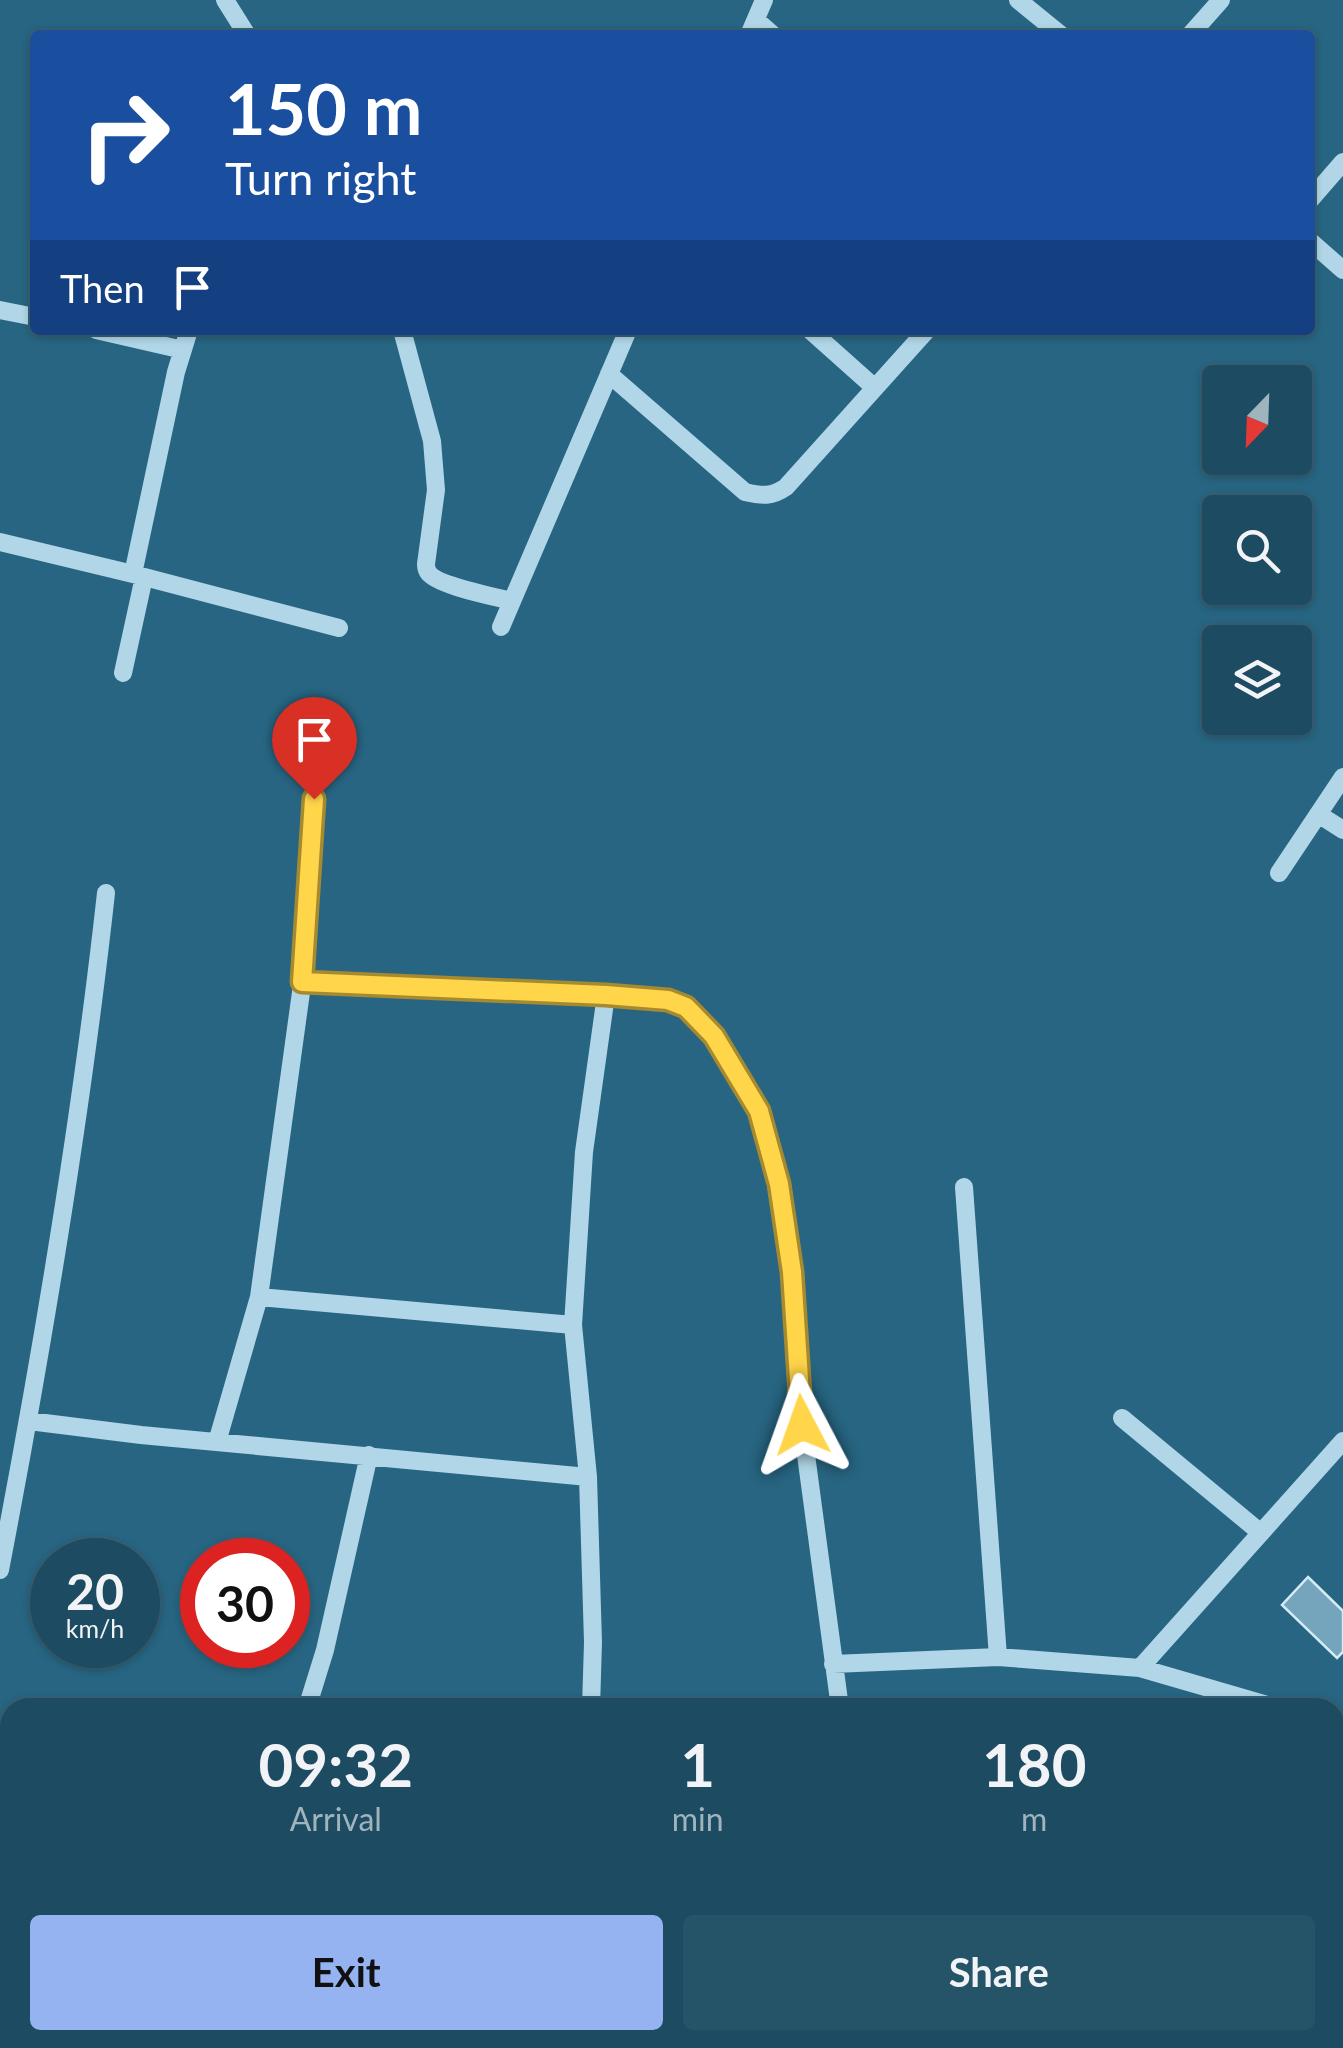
<!DOCTYPE html>
<style>
body{margin:0;font-family:Lato,sans-serif;background:#255368;color:#f1f3f6;height:100vh;display:flex;flex-direction:column;font-size:38px;white-space:nowrap}
*{box-sizing:border-box;margin:0}
p{font-size:32px;color:#a0b4be}
.icon{flex:none;width:55px;height:55px;fill:none;stroke:currentColor;stroke-width:2;stroke-linecap:round;stroke-linejoin:round}
.map{position:relative;flex:1;overflow:hidden}
.sheet{position:absolute;left:0px;top:1698px;width:1345px;height:352px;display:flex;flex-direction:column;background:#1d4c62;border-radius:30px 30px 0 0;box-shadow:0 2px 8px #0004,0 0 0 2px #3b6377}
.sheet>*{flex:none}
.hud{position:absolute;left:30px;top:30px;width:1285px;height:305px;border-radius:10px;box-shadow:0 2px 8px #0004,0 0 0 2px #3b6377;background:#1a4fa0;color:#fff;overflow:hidden}
.needle{width:65px;rotate:203deg}
.buttons{position:absolute;left:1202px;top:365px;display:grid;gap:20px}
.buttons a{display:grid;place-items:center;width:110px;height:110px;border-radius:10px;background:#1d4c62;box-shadow:0 2px 8px #0004,0 0 0 2px #3b6377;font-size:50px}
.speed{position:absolute;left:30px;top:1538px;display:flex;gap:20px;font-size:50px;font-weight:700;text-align:center}
.speed>*{display:grid;place-content:center;width:130px;height:130px;border-radius:50%;background:#1d4c62;box-shadow:0 2px 8px #0004,0 0 0 2px #3b6377;line-height:1}
.speed small{font-size:25px;font-weight:400}
.speed .limit{border:15px solid #d22;background:#fff;color:#111}
.pin{position:absolute;display:grid;place-items:center;width:85px;height:85px;color:#fff;margin:-102px -42px;border-radius:50% 50% 50% 0;rotate:-45deg;box-shadow:0 0 10px #0007}
.pin .icon{rotate:45deg}
.me{position:absolute;width:110px;margin:-55px;rotate:356deg;stroke-linejoin:round;filter:drop-shadow(0 0 8px #0008)}
.turn{display:flex;align-items:center;gap:35px;height:210px;padding:0 30px;font-size:45px}
.turn .icon{width:130px;height:130px;stroke-width:2.5}
.turn b{display:block;font-size:70px;line-height:85px}
.then{display:flex;align-items:center;height:95px;padding:0 30px;background:#0003;gap:20px;font-size:38px}
.eta{display:flex;justify-content:space-evenly;align-items:center;height:170px;text-align:center}
.eta b{font-size:60px;font-weight:700;line-height:70px}
.cta{display:flex;gap:20px;margin-top:auto;padding:20px 30px}
.cta a{flex:1;height:115px;border-radius:10px;background:#95b2f1;color:#111;font-size:40px;font-weight:700;line-height:115px;text-align:center}
.cta a+a{background:#255368;color:#f1f3f6}
.map>svg:first-child{display:block}
.building{fill:#74a5bc;stroke:#d3ebf5;stroke-width:2.5}
.lines{fill:none;stroke-linecap:round;stroke-linejoin:round}
.minor{stroke:#b0d6e7;stroke-width:18}
.route-casing{stroke:#a68a30;stroke-width:25}
.route{stroke:#ffd54a;stroke-width:18}
</style>
<div class="map">
<svg width="1343" height="2048" viewBox="0 0 1343 2048">
<rect width="100%" height="100%" fill="#276582"/>
<path class="building" d="M1308 1577 1343 1611V1652L1337 1658 1282 1605Z"/>
<g class="lines">
<path class="minor" d="M225 0 247 35
M1018 0 1061 35
M756 20 773 35
M749 35 764 0
M1190 35 1221 0
M1310 200 1343 162
M1310 241 1343 270
M0 310 35 317
M96 330 183 350
M402 330 432 441 436 490 426 564C426 566 426 569 428 572 435 585 496 597 512 601
M810 330 875 388
M609 374 745 492C762 496 772 497 786 487L927 330
M0 542 133 574 339 628
M133 574 176 372 189 330
M501 627 628 330
M123 673 144 577
M1318 814 1343 830
M1279 873 1343 777
M302 982 606 995 668 1001 687 1007 715 1036 759 1111 779 1184 793 1272 802 1425 840 1708
M964 1187 998 1657
M259 1297 573 1325
M1122 1418 1261 1533
M29 1421 141 1435 588 1477
M217 1442 259 1297 306 956 314 799
M0 1570C43 1346 81 1120 106 893
M833 1664 998 1657 1140 1668 1278 1708
M1140 1668 1343 1441
M307 1708 325 1650 369 1455
M591 1708 593 1642 588 1477 573 1325 584 1152 606 995
M1335 1724 1343 1726
M1335 1821 1343 1774
M6 2019 10 2020
M68 2040 91 2048
M775 2040V2048
M883 2040 884 2048
M1020 2040 1023 2048
M185 2048 188 2040
M583 2048V2040
M1297 2048 1298 2040"/>
</g>
<g class="lines">
<defs>
<path id="route" d="M314 799 302 982 606 995 668 1000 686 1007 714 1036 759 1111 779 1184 792 1272 802 1425"/>
</defs>
<use href="#route" class="route-casing"/>
<use href="#route" class="route"/>
</g>
</svg>
<div class="buttons">
<a><svg class="needle" viewBox="-14 -14 28 28"><path d="M0-13l5 13h-10z" fill="#e53935"/><path d="M0 13l5-13h-10z" fill="#a0b4be"/></svg></a>
<a><svg class="icon" aria-label="search" viewBox="0 0 24 24"><circle cx="10" cy="10" r="6"/><path d="M15 15l6 6"/></svg></a>
<a><svg class="icon" aria-label="layers" viewBox="0 0 24 24"><path d="M12 4l9 5-9 5-9-5zM3 14l9 5 9-5"/></svg></a>
</div>
<div class="speed"><div>20<small>km/h</small></div><div class="limit">30</div></div>
<div class="pin" style="left:314px;top:799px;background:#d93025"><svg class="icon" aria-label="arrive" viewBox="0 0 24 24"><path d="M6 21V4h12l-3 4 3 4H6"/></svg></div>
<svg class="me" style="left:802px;top:1425px" viewBox="-20 -20 40 40"><path d="M0-17L14 15 0 8-14 15z" fill="#ffd54a" stroke="#fff" stroke-width="4"/></svg>
<div class="hud">
<div class="turn"><svg class="icon" aria-label="right" viewBox="0 0 24 24"><path d="M7 20v-9h11M14 6l5 5-5 5"/></svg><div><b>150 m</b>Turn right</div></div>
<div class="then">Then<svg class="icon" aria-label="arrive" viewBox="0 0 24 24"><path d="M6 21V4h12l-3 4 3 4H6"/></svg></div>
</div>
<section class="sheet">
<div class="eta">
<div><b>09:32</b><p>Arrival</p></div>
<div><b>1</b><p>min</p></div>
<div><b>180</b><p>m</p></div>
</div>
<div class="cta"><a>Exit</a><a>Share</a></div>
</section>
</div>
